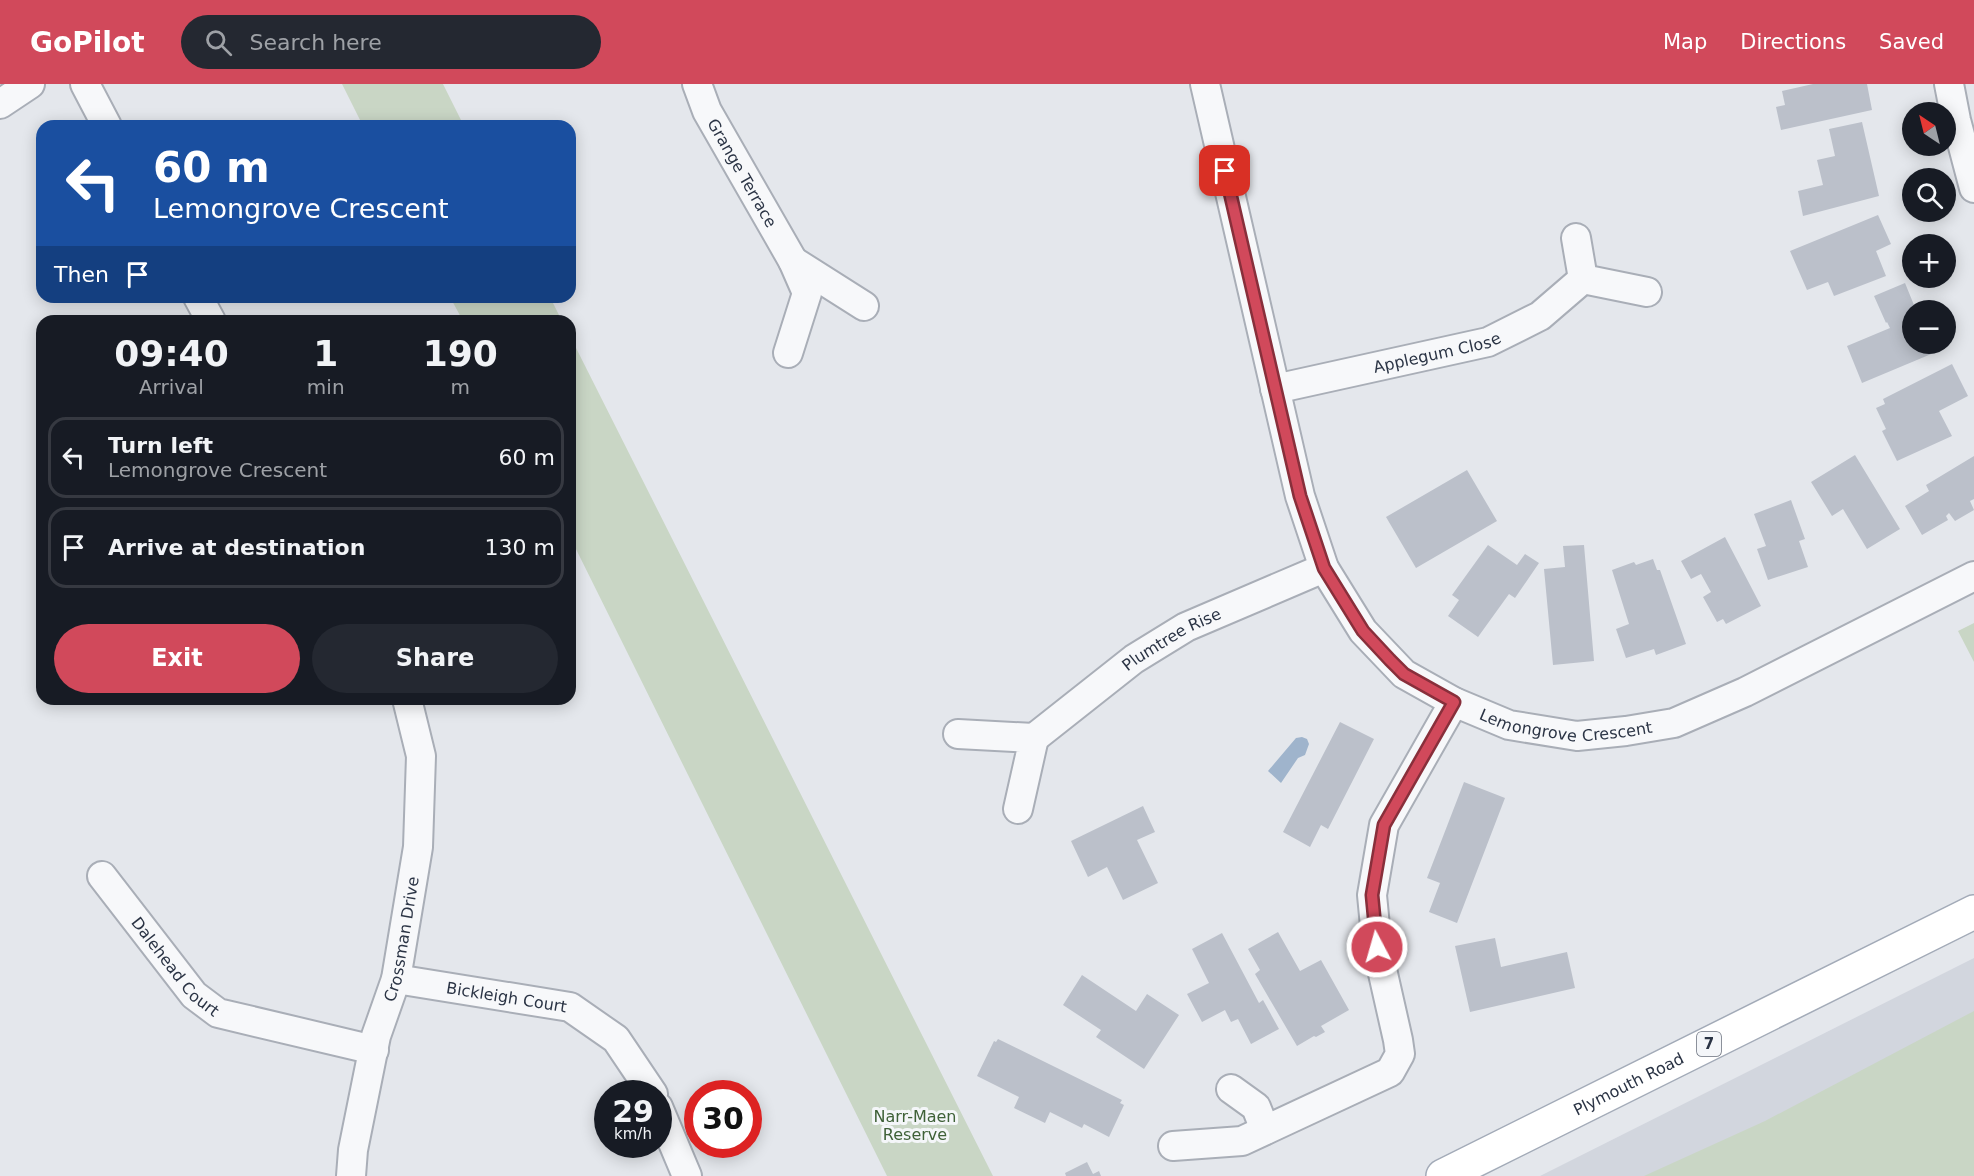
<!DOCTYPE html>
<meta charset="utf-8">
<style>
body{margin:0;font-family:"DejaVu Sans",sans-serif;background:#242831;color:#f1f3f6;height:100vh;display:flex;flex-direction:column;font-size:22px;white-space:nowrap}
*{box-sizing:border-box;margin:0}
p{font-size:20px;color:#9ea1a6}
.icon{flex:none;width:33px;height:33px;fill:none;stroke:currentColor;stroke-width:2;stroke-linecap:round;stroke-linejoin:round}
.map{position:relative;flex:1;overflow:hidden}
.drawer{position:absolute;left:36px;top:231px;width:540px;height:390px;display:flex;flex-direction:column;background:#171b24;border-radius:18px;box-shadow:0 3px 15px #0003}
.drawer>*{flex:none}
.banner{position:absolute;left:36px;top:36px;width:540px;height:183px;border-radius:18px;box-shadow:0 3px 15px #0003;background:#1a4fa0;color:#fff;overflow:hidden}
.needle{width:39px;rotate:325deg}
.fabs{position:absolute;left:1902px;top:18px;display:grid;gap:12px}
.fabs a{display:grid;place-items:center;width:54px;height:54px;border-radius:50%;background:#171b24;box-shadow:0 3px 15px #0003;font-size:30px}
.speed{position:absolute;left:594px;top:996px;display:flex;gap:12px;font-size:30px;font-weight:700;text-align:center}
.speed>*{display:grid;place-content:center;width:78px;height:78px;border-radius:50%;background:#171b24;box-shadow:0 3px 15px #0003;line-height:1}
.speed small{font-size:15px;font-weight:400}
.speed .limit{border:9px solid #d22;background:#fff;color:#111}
.pin{position:absolute;display:grid;place-items:center;width:51px;height:51px;color:#fff;margin:-26px;border-radius:12px;box-shadow:0 3px 9px #0006}
.me{position:absolute;width:66px;margin:-33px;rotate:354deg;stroke-linejoin:round;filter:drop-shadow(0 0 4px #0008)}
.turn{display:flex;align-items:center;gap:21px;height:126px;padding:0 18px;font-size:27px}
.turn .icon{width:78px;height:78px;stroke-width:2.5}
.turn b{display:block;font-size:42px;line-height:51px}
.then{display:flex;align-items:center;height:57px;padding:0 18px;background:#0003;gap:12px;font-size:22px}
.eta{display:flex;justify-content:space-evenly;align-items:center;height:102px;text-align:center}
.eta b{font-size:36px;font-weight:800;line-height:42px}
.cta{display:flex;gap:12px;margin-top:auto;padding:12px 18px}
.cta a{flex:1;height:69px;border-radius:36px;background:#d1495b;color:#fff;font-size:24px;font-weight:800;line-height:69px;text-align:center}
.cta a+a{background:#242831;color:#f1f3f6}
ul{padding:0;list-style:none}
li{display:flex;align-items:center;gap:18px;height:81px;margin:0 12px 9px;padding:0 6px;border:3px solid #363941;border-radius:18px}
li div{flex:1}
li b{display:block;font-size:22px}
li em{font-style:normal}
header{display:flex;align-items:center;gap:36px;box-sizing:border-box;height:84px;padding:0 30px;background:#d1495b;color:#fff}
header strong{font-size:28px}
nav{display:flex;gap:33px;margin-inline-start:auto;font-size:21px}
.search{width:420px;height:54px;background:#242831;display:flex;align-items:center;gap:15px;box-sizing:border-box;padding:0 21px;border-radius:33px;color:#9ea1a6;font-size:22px}
.map>svg:first-child{display:block}
.built{fill:#d2d6de}
.green{fill:#c9d6c5}
.water{fill:#9fb4cc}
.building{fill:#bbc0ca}
.lines{fill:none;stroke-linecap:round;stroke-linejoin:round}
.minor-casing{stroke:#a9aeb7;stroke-width:32}
.primary-casing{stroke:#a3abb8;stroke-width:36}
.minor{stroke:#f7f8fa;stroke-width:28}
.primary{stroke:#fff;stroke-width:33}
.route-casing{stroke:#882f3b;stroke-width:15}
.route{stroke:#d1495b;stroke-width:10}
.labels{text-anchor:middle;stroke-width:6;stroke-linejoin:round;paint-order:stroke}
.shield{fill:#f4f6f9;stroke:#676e7b;stroke-width:1.5}
.shield-label{font-size:15px;font-weight:bold;fill:#2b3445}
.street-label{font-size:16px;fill:#2b3445;stroke:#f4f6f9}
.park-label{font-size:16px;fill:#3f6138;stroke:#f4f6f9}
</style>
<header>
<strong>GoPilot</strong>
<div class="search"><svg class="icon" aria-label="search" viewBox="0 0 24 24"><circle cx="10" cy="10" r="6"/><path d="M15 15l6 6"/></svg>Search here</div>
<nav><a>Map</a><a>Directions</a><a>Saved</a></nav>
</header>
<div class="map">
<svg width="1974" height="1092" viewBox="0 0 1974 1092">
<rect width="100%" height="100%" fill="#e4e7ec"/>
<path class="built" d="M1974 874V1092H1540Z"/>
<path class="green" d="M342 0H443L464 42H363Z
M450 213H550L562 237H463Z
M570 252 993 1092H887L570 453Z
M1974 539V578L1958 547Z
M1974 927V1092H1644L1765 1037Z"/>
<path class="water" d="M1302 653 1307 655 1309 660 1305 671 1298 674 1281 699 1268 687 1296 654Z"/>
<path class="building" d="M1813 0H1867L1872 26 1781 46 1776 23 1785 21 1782 7Z
M1862 38 1879 112 1803 132 1798 107 1823 101 1817 76 1835 72 1829 45Z
M1878 131 1891 160 1876 167 1886 192 1834 212 1828 198 1807 206 1790 167Z
M1905 199 1916 226H1912V260H1933L1936 268 1862 299 1847 262 1890 244 1887 238 1886 239 1874 212Z
M1952 280 1968 312 1939 327 1952 352 1897 377 1882 347 1886 345 1876 324 1885 320 1883 315Z
M1855 371 1900 445 1867 465 1843 425 1832 432 1811 398Z
M1974 372V415L1970 417 1974 426 1955 437 1949 429 1946 432 1948 436 1922 451 1905 422 1929 407 1926 401Z
M1467 386 1497 437 1416 484 1386 433Z
M1791 416 1805 455 1799 457 1808 483 1768 496 1757 465 1766 462 1754 430Z
M1725 453 1761 522 1726 540 1723 535 1717 538 1703 513 1711 508 1701 490 1691 495 1681 477Z
M1488 461 1517 481 1525 470 1539 479 1515 514 1509 510 1478 553 1448 532 1459 516 1452 511Z
M1584 461 1594 577 1553 581 1544 485 1565 483 1563 462Z
M1653 475 1657 486H1660L1686 560 1656 571 1654 565 1626 574 1616 545 1629 540 1612 486 1634 478 1636 481Z
M1340 638 1374 655 1328 745 1321 741 1310 763 1283 748Z
M1464 698 1505 714 1457 839 1429 828 1440 799 1427 794Z
M1143 722 1155 748 1137 756 1158 799 1123 816 1107 783 1088 793 1071 757Z
M1278 848 1300 887 1321 876 1349 926 1321 942 1325 948 1316 953 1314 952 1297 962 1255 890 1260 886 1248 865Z
M1222 849 1259 919 1263 916 1279 945 1251 960 1238 935 1231 938 1225 926 1202 938 1187 910 1209 899 1192 865Z
M1495 854 1501 883 1567 868 1575 904 1470 928 1455 862Z
M1082 891 1136 927 1147 910 1179 931 1144 985 1096 953 1101 946 1063 921Z
M998 955 1122 1016 1120 1019 1124 1021 1109 1053 1084 1040 1082 1044 1050 1028 1045 1039 1014 1024 1019 1013 977 992 994 957 996 958Z
M1087 1078 1093 1090 1099 1087 1101 1092H1066L1065 1089Z"/>
<g class="lines">
<defs>
<g id="minor">
<path d="M85 0 107 42"/>
<path id="s1" d="M697 0 707 27 793 177 807 209 788 269"/>
<path id="s2" d="M1205 0 1300 412 1324 484 1363 547 1404 590 1454 618 1509 641 1577 652 1626 647 1674 639 1745 608 1974 492"/>
<path d="M1949 0 1956 36 1974 104"/>
<path d="M0 20 30 0"/>
<path d="M1576 154 1583 195 1647 208"/>
<path d="M793 177 864 222"/>
<path d="M198 213 211 237"/>
<path id="s3" d="M1275 305 1488 258 1540 232 1583 195"/>
<path d="M958 650 1034 654 1018 725"/>
<path id="s4" d="M1034 654 1134 575 1186 543 1324 484"/>
<path id="s5" d="M102 792 194 911 218 929 374 966"/>
<path id="s6" d="M396 895 570 923 616 955 653 1010"/>
<path d="M1231 1005 1256 1023 1265 1046"/>
<path d="M658 1023 687 1092"/>
<path d="M1173 1062 1242 1057 1390 988 1400 970 1398 956 1377 863 1372 811 1384 741 1454 618"/>
<path id="s7" d="M351 1092 353 1066 376 952 396 895 418 763 421 672 407 615"/>
</g>
<g id="primary">
<path id="s8" d="M1443 1092 1974 828"/>
</g>
</defs>
<use href="#minor" class="minor-casing"/>
<use href="#primary" class="primary-casing"/>
<use href="#minor" class="minor"/>
<use href="#primary" class="primary"/>
</g>
<g class="lines">
<defs>
<path id="route" d="M1225 87 1300 412 1324 484 1363 547 1390 576 1404 590 1454 618 1384 741 1372 811 1377 863"/>
</defs>
<use href="#route" class="route-casing"/>
<use href="#route" class="route"/>
</g>
<g class="labels">
<rect class="shield" x="1697" y="948" width="24" height="24" rx="4.5"/>
<g class="shield-label">
<text x="1709" y="965">7</text>
</g>
<g class="street-label">
<text dy="6" stroke="none"><textPath href="#s1" startOffset="100">Grange Terrace</textPath></text>
<text dy="6" stroke="none"><textPath href="#s3" startOffset="166">Applegum Close</textPath></text>
<text dy="6" stroke="none"><textPath href="#s4" startOffset="170">Plumtree Rise</textPath></text>
<text dy="6" stroke="none"><textPath href="#s2" startOffset="806">Lemongrove Crescent</textPath></text>
<text dy="6" stroke="none"><textPath href="#s7" startOffset="243">Crossman Drive</textPath></text>
<text dy="6" stroke="none"><textPath href="#s5" startOffset="117">Dalehead Court</textPath></text>
<text dy="6" stroke="none"><textPath href="#s6" startOffset="112">Bickleigh Court</textPath></text>
<text dy="6" stroke="none"><textPath href="#s8" startOffset="207">Plymouth Road</textPath></text>
</g>
<g class="park-label">
<text x="915" y="1038">Narr-Maen<tspan x="915" dy="18">Reserve</tspan></text>
</g>
</g>
</svg>
<div class="fabs">
<a><svg class="needle" viewBox="-14 -14 28 28"><path d="M0-13l5 13h-10z" fill="#e53935"/><path d="M0 13l5-13h-10z" fill="#9ea1a6"/></svg></a>
<a><svg class="icon" aria-label="search" viewBox="0 0 24 24"><circle cx="10" cy="10" r="6"/><path d="M15 15l6 6"/></svg></a>
<a>+</a>
<a>−</a>
</div>
<div class="speed"><div>29<small>km/h</small></div><div class="limit">30</div></div>
<div class="pin" style="left:1225px;top:87px;background:#d93025"><svg class="icon" aria-label="arrive" viewBox="0 0 24 24"><path d="M6 21V4h12l-3 4 3 4H6"/></svg></div>
<svg class="me" style="left:1377px;top:863px" viewBox="-20 -20 40 40"><circle r="17" fill="#d1495b" stroke="#fff" stroke-width="3"/><path d="M0-11L8 9 0 5-8 9z" fill="#fff"/></svg>
<div class="banner">
<div class="turn"><svg class="icon" aria-label="left" viewBox="0 0 24 24"><path d="M17 20v-9H6M10 6l-5 5 5 5"/></svg><div><b>60 m</b>Lemongrove Crescent</div></div>
<div class="then">Then<svg class="icon" aria-label="arrive" viewBox="0 0 24 24"><path d="M6 21V4h12l-3 4 3 4H6"/></svg></div>
</div>
<section class="drawer">
<div class="eta">
<div><b>09:40</b><p>Arrival</p></div>
<div><b>1</b><p>min</p></div>
<div><b>190</b><p>m</p></div>
</div>
<ul>
<li><svg class="icon" aria-label="left" viewBox="0 0 24 24"><path d="M17 20v-9H6M10 6l-5 5 5 5"/></svg><div><b>Turn left</b><p>Lemongrove Crescent</p></div><em>60 m</em></li>
<li><svg class="icon" aria-label="arrive" viewBox="0 0 24 24"><path d="M6 21V4h12l-3 4 3 4H6"/></svg><div><b>Arrive at destination</b></div><em>130 m</em></li>
</ul>
<div class="cta"><a>Exit</a><a>Share</a></div>
</section>
</div>
